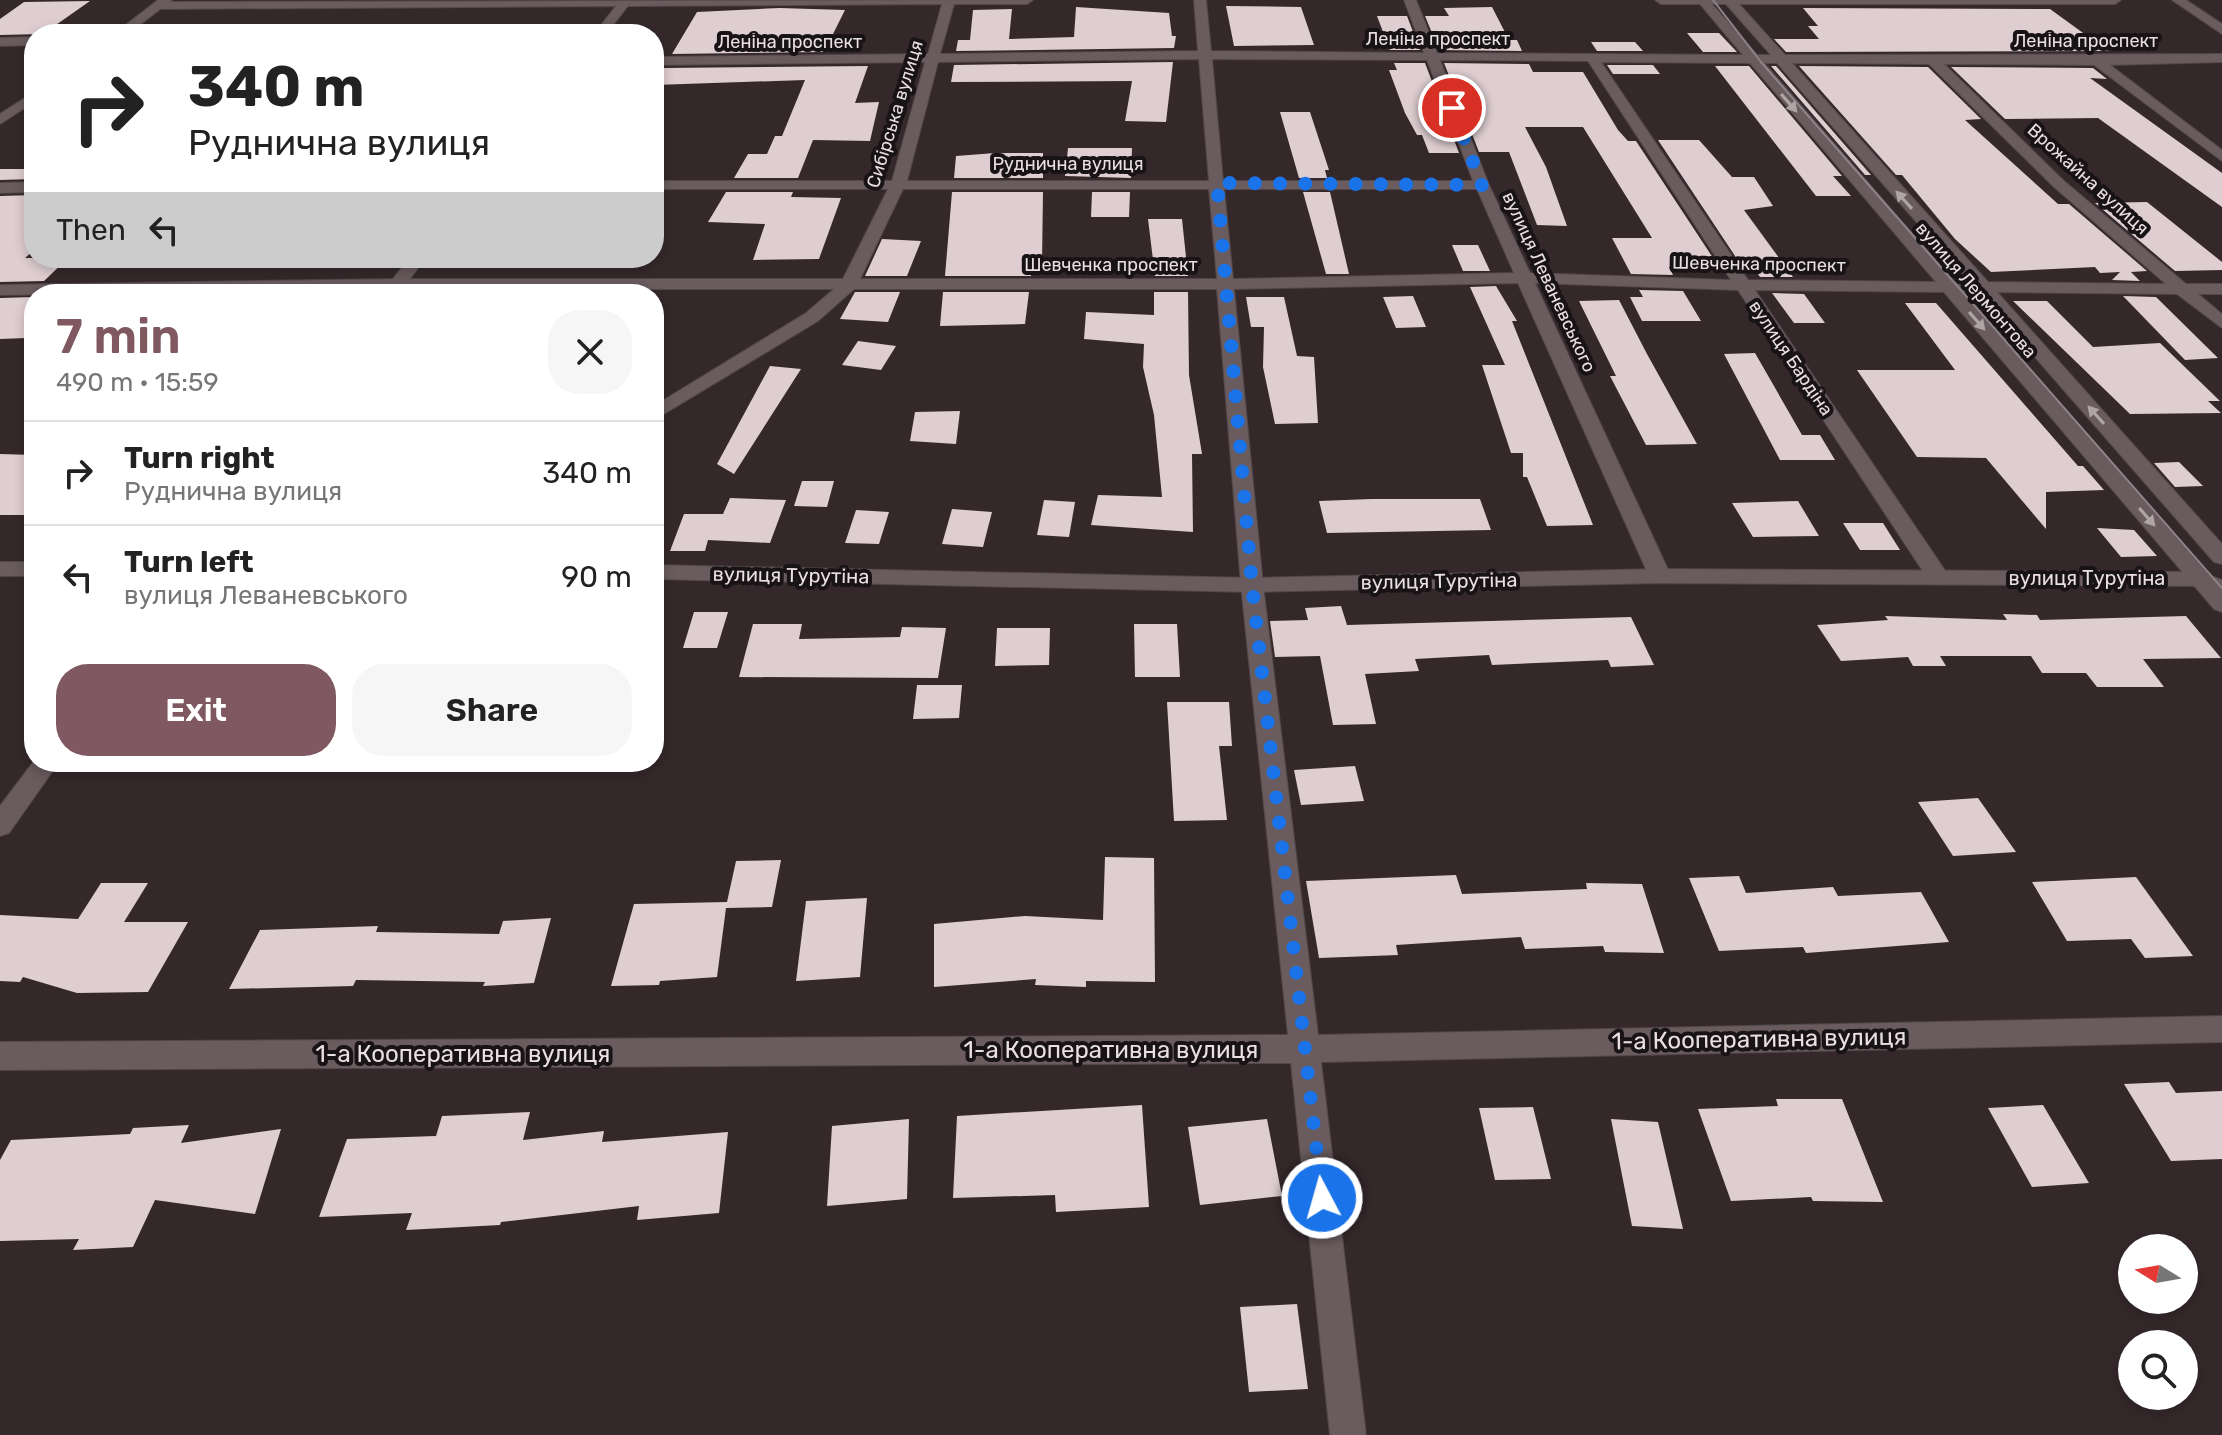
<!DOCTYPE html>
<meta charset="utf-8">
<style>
body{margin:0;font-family:Rubik,sans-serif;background:#f6f6f6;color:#222;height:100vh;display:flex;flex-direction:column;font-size:30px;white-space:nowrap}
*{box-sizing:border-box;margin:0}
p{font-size:26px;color:#767676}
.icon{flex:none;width:44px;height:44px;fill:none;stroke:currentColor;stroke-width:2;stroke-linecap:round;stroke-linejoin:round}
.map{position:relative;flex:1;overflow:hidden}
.sheet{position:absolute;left:24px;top:284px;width:640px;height:488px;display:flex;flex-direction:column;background:#fff;border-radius:32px;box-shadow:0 4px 12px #0003}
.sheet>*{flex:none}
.hud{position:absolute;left:24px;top:24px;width:640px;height:244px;border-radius:32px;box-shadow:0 4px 12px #0003;background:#fff;color:#222;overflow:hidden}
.needle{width:52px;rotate:281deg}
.controls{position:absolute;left:2118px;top:1234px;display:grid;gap:16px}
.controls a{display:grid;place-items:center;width:80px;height:80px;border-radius:50%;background:#fff;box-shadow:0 4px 12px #0003;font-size:40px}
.pin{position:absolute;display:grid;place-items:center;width:68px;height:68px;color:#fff;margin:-34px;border:4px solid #fff;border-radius:50%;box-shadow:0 2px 8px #0007}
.me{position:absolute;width:88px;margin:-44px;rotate:354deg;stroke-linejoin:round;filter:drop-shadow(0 0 6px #0008)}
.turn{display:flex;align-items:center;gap:28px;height:168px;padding:0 32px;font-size:36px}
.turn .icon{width:104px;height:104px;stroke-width:2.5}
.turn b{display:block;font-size:56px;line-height:68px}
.then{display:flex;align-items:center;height:76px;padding:0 32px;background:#0003;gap:16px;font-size:30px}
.round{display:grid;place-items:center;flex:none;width:84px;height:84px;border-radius:32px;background:#f6f6f6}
.summary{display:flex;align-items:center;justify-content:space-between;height:136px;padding:0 32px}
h1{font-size:48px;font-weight:600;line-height:60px;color:#7f5862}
.cta{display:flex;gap:16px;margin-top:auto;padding:16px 32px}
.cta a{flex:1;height:92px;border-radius:32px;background:#7f5862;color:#fff;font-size:32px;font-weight:600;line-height:92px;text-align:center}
.cta a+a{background:#f6f6f6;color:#222}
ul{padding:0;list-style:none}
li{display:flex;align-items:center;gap:24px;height:104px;padding:0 32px;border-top:2px solid #e0e0e0}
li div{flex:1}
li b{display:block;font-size:30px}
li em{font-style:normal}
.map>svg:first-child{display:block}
.building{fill:#decdd1}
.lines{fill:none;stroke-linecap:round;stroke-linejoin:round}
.street-casing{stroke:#514749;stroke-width:2}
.secondary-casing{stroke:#514749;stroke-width:2}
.street{fill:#695b5e;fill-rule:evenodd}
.secondary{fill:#695b5e;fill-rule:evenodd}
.tram{stroke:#8e8386;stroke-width:2}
.oneway{fill:#afa4a6}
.route{stroke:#1a73e8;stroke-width:14;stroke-dasharray:0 25.2}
.labels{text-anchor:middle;stroke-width:8;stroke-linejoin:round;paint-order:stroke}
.far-street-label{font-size:18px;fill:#e8dfe1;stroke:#181314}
.street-label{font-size:20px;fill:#e8dfe1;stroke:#181314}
.near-street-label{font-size:24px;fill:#e8dfe1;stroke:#181314}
</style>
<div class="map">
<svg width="2222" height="1435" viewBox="0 0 2222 1435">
<rect width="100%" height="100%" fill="#35282b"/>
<path class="building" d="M90 1 43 34 0 35V19L24 2Z
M1226 6 1301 7 1314 45 1234 46Z
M1076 7 1169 13 1172 36H1176L1174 48 956 51 958 40H970L973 10 1012 9 1009 39 1074 37Z
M1492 7 1509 40H1517L1522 51 1439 50 1425 16H1449L1444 8Z
M779 8 845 10 824 52 672 54 697 12Z
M1803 8 2050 9 2108 51 1786 52 1774 39H1819L1808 26H1818Z
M1377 16H1407L1420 50H1390Z
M1687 33H1719L1737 52H1703Z
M1591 42H1635L1643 51H1597Z
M1173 62 1166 122 1125 121 1132 81 951 82 954 65Z
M1394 63H1425L1459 153H1429L1422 135H1417L1405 113 1389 70H1397Z
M1444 63 1529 64 1533 72H1583L1618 130 1628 141H1636L1719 267H1669L1673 275 1631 274 1612 238H1652L1583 127H1525L1546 167 1567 226 1537 225 1509 152H1479Z
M1607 65H1653L1660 74H1613Z
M868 66 855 103 879 102 870 141 813 140 798 178H734L748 154H767L775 136H782L805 80 654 85 663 68Z
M1715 66H1749L1842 176H1833L1851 196H1816Z
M1771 66H1776L1871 175H1865Z
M1799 66 1928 67 1981 119 1965 120 2058 204H2069L2147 271 2131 272 2140 281 2112 280 2120 272 2100 273 2095 267 1991 272 1955 239 1902 175H1896Z
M1951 67 2093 68 2107 79 2090 78 2222 173V207L2098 118 2005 119Z
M1280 112H1310L1329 170H1325L1327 178H1299Z
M1658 140H1699L1732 177H1754L1773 206 1744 210 1793 277H1760L1754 268H1743Z
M1068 148H1132L1131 178 1065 176Z
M995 153H1043V178H954L956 156Z
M0 169H34V179L0 180Z
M726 192H793L791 197 841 198 819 259 753 260 765 224 708 222Z
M952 192H1043L1042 264H1033L1031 276H945Z
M1092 192H1130L1129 217H1091Z
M1303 192H1330L1349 274H1326Z
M34 195V250L25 258H68L44 281 0 282V196Z
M2147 202 2222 262V270L2175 271 2095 203Z
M1148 219H1182L1188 276H1155Z
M882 239 921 241 907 276H865Z
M1452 245H1478L1490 271H1463Z
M1496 286 1517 321H1512L1593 525 1547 526 1527 477H1523V453H1511L1482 365H1505L1470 287Z
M1639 290 1683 291 1701 321H1642L1630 297H1643Z
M855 292H900L888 322 840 319Z
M943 292H1029L1025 324 940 326Z
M1154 292H1188L1189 375 1202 454H1192L1193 532 1091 525 1098 495 1162 497 1154 415 1143 367 1144 344 1084 339 1086 312 1154 315Z
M1772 293 1804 294 1825 323H1794Z
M1413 296 1426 327 1396 328 1383 297Z
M2123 296 2156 297 2218 358 2185 360Z
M34 297V330L26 338 0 339V298Z
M1246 297H1284L1297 356 1314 357 1318 423 1275 424 1263 367 1264 327H1251Z
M1619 300 1647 354 1697 444 1646 445 1610 376H1616L1579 301Z
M2013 301H2047L2093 347 2160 343 2220 401H2208L2221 413 2130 414Z
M1905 303H1936L2078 466H2083L2104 490 2046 492V529L1986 458 1917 457 1857 370H1955Z
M858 341 896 346 881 370 842 365Z
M1755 353 1802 435H1820L1835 460H1780L1724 354Z
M770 366 801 369 734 474 717 464Z
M960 411 956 444 910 441 915 412Z
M0 454 34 455V515H0Z
M2179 462 2203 486 2175 487 2154 463Z
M802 481H834L827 507 794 506Z
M730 498 786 500 770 543 708 540 705 551H670L684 514H723Z
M1371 499H1480L1491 530 1327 533 1319 501Z
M1044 500 1075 502 1069 537 1037 535Z
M1798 501 1819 536 1753 537 1732 503Z
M952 509 992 512 983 547 942 544Z
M856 510 889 512 879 544 845 543Z
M1843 523H1883L1900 550H1860Z
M2097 528 2134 530 2157 556 2121 557Z
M1341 606 1347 625 1631 617 1654 665 1611 667 1608 660 1492 665 1489 655 1415 659 1419 671 1365 674 1376 724 1333 725 1320 656 1275 657 1270 621 1308 620 1305 608Z
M694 612H728L717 648H683Z
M2003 614 2037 615 2040 620 2186 616 2221 658 2143 659 2164 687H2097L2086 673H2042L2031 656H1940L1946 666H1913L1908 657 1841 661 1817 625 1888 620 1885 616 2007 620Z
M753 624H802L799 639 900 637 902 627 946 628 938 678 739 677Z
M1134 624H1177L1180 677H1135Z
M997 628H1050L1049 665 995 666Z
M917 685H962L959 718 913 719Z
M1167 702H1229L1232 746H1219L1227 820 1174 821Z
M1355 766 1364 801 1301 805 1294 770Z
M1978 798 2016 852 1953 856 1918 802Z
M1105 857 1154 858 1155 982 1086 981V987L1035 985 1036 979 934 987V924L1025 916 1103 920Z
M781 860 772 907 726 908 717 977 660 981 659 985 611 986 634 904 727 902 736 861Z
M1456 875 1462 894 1587 889 1586 883 1642 884 1664 953 1605 952 1603 946 1525 949 1521 937 1396 945 1398 955 1319 958 1306 881Z
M1739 876 1746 893 1833 887 1838 896 1921 892 1949 942 1806 953 1803 947 1719 951 1689 878Z
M2136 877 2193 956 2145 958 2131 939 2067 941 2032 882Z
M101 883H148L124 922H188L148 992 77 993 23 977 20 982 0 981V915L78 919Z
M867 898 860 977 796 981 806 901Z
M551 918 534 983 483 986 485 982 356 980 353 986 229 989 260 930 378 926 376 932 499 934 503 921Z
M2169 1082 2176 1093 2222 1091V1159L2171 1161 2124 1084Z
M1776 1099H1842L1883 1202 1813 1201 1811 1197 1731 1201 1698 1109 1778 1106Z
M1142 1105 1149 1207 1056 1212 1055 1195 953 1198 957 1116Z
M2043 1105 2089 1183 2032 1187 1988 1108Z
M1533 1107 1551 1179 1495 1180 1479 1108Z
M530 1112 523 1140 604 1131 602 1142 728 1132 719 1213 637 1220 639 1206 501 1222 500 1225 406 1230 412 1213 319 1217 347 1139 436 1136 442 1116Z
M909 1119 907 1199 827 1206 832 1126Z
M1267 1119 1282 1196 1200 1205 1188 1127Z
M1611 1119 1658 1122 1683 1229 1632 1226Z
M189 1125 181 1143 281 1129 255 1214 155 1200 133 1247 73 1250 79 1239 0 1241V1160L11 1140 130 1134 133 1128Z
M1297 1304 1308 1389 1249 1392 1240 1307Z"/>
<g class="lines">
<defs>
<path id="street" d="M1033 0 1027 4H954L940 54 1198 51 1194 0H1206L1211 51 1424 53 1404 0H1416L1437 53 1743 55 1700 4H1661L1655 0H2121L2115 4H1739L1785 55 2222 54V62L2110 65 2222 150V161L2094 65 1944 64 2064 181 2186 284H2222V294H2198L2222 314V328L2177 294 1997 292 2222 544V564L2214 562 1978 292H1963L2222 590V612L2214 609 1944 292 1755 290 1946 572 1949 577 1938 584 1930 582 1738 290 1535 283 1671 576 1660 583 1649 576 1518 283 1234 289 1263 585 1318 1035 2222 1016V1042L1321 1062 1366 1435H1330L1291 1063 0 1070V1042L1288 1035 1241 585 1217 289H854L818 321 654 420V406L806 313 834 289H403L399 294H385L386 289 0 295V285L393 279 409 258H425L410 279H843L888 189H654V181H892L925 62 654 65V57L928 54 942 4 628 6 606 34H594L616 6 159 9 155 8V2ZM1712 4H1726L1771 55H1757ZM1199 59 1209 181H907L938 62ZM1212 59 1427 60 1473 181H1223ZM1440 60 1588 61 1731 280 1530 273 1489 185ZM1601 62 1750 63 1936 282 1748 280ZM1764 63H1777L1969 282H1954ZM1792 63 1929 64 2054 187 2166 284 1988 282ZM903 189H1209L1217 279H860ZM1224 189H1477L1514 273 1233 279Z
M2172 0H2186L2222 24V34Z
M34 37V45L0 46V38Z
M34 182V192L0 193V183Z
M34 761 59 762 9 833 0 836V806Z"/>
<path id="secondary" d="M158 0H172L128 34H114Z
M34 92V102L0 124V114Z
M0 562H34V576H0Z
M654 565 1252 578 1660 569 2200 572 2222 580V596L2197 586 1660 583 1252 592 654 579Z"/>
</defs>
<use href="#street" class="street-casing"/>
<use href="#secondary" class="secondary-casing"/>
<use href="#street" class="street"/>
<use href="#secondary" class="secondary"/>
<path class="tram" d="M1713 0 1761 62 2222 588"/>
</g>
<defs><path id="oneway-solid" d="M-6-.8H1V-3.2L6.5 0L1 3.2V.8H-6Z" transform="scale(2)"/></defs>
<g class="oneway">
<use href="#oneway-solid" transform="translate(1789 103) rotate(49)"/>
<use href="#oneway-solid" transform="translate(1904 200) rotate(-132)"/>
<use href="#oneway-solid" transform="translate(1977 321) rotate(49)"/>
<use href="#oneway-solid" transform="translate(2096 415) rotate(-132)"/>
<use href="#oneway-solid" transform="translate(2147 517) rotate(49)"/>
</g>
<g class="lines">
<path class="route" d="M1322 1198 1252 585 1217 183 1482 185 1452 108"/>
</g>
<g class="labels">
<g class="far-street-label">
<text x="1438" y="45">Леніна проспект</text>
<text x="2086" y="47">Леніна проспект</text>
<text x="790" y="48">Леніна проспект</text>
<text transform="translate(895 114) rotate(-73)" y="6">Сибірська вулиця</text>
<text x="1068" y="170">Руднична вулиця</text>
<text transform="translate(2088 179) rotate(42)" y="6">Врожайна вулиця</text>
<text transform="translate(1759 264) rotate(1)" y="6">Шевченка проспект</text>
<text x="1111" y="271">Шевченка проспект</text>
<text transform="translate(1549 282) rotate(65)" y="6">вулиця Леваневського</text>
<text transform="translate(1976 290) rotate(49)" y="6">вулиця Лермонтова</text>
<text transform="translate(1791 358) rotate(56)" y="6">вулиця Бардіна</text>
</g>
<g class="street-label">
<text transform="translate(791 575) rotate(1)" y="7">вулиця Турутіна</text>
<text x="2087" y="585">вулиця Турутіна</text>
<text transform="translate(1439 581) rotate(-1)" y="7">вулиця Турутіна</text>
</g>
<g class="near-street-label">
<text transform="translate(1759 1039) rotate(-1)" y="8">1-а Кооперативна вулиця</text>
<text x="1111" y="1058">1-а Кооперативна вулиця</text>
<text x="463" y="1062">1-а Кооперативна вулиця</text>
</g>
</g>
</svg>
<div class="controls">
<a><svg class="needle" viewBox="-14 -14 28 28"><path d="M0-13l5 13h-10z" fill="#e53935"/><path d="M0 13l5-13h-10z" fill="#767676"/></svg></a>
<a><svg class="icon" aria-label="search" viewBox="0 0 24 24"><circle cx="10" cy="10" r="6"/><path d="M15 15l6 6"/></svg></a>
</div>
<div class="pin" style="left:1452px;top:108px;background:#d93025"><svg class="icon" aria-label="arrive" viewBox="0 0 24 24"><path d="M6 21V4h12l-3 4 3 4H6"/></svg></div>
<svg class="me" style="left:1322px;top:1198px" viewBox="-20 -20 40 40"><circle r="17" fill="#1a73e8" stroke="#fff" stroke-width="3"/><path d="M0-11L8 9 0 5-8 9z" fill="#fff"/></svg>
<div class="hud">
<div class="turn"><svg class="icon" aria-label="right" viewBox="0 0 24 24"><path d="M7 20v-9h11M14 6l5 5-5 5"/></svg><div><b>340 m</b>Руднична вулиця</div></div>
<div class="then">Then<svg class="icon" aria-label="left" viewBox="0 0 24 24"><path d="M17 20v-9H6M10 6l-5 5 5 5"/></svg></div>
</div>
<section class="sheet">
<div class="summary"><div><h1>7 min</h1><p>490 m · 15:59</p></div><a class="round"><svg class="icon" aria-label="close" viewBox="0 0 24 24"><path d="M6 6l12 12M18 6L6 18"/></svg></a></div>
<ul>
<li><svg class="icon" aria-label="right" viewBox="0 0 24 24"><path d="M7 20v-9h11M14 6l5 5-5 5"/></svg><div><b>Turn right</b><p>Руднична вулиця</p></div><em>340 m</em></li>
<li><svg class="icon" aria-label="left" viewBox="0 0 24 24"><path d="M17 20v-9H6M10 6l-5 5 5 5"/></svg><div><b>Turn left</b><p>вулиця Леваневського</p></div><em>90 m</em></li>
</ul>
<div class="cta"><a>Exit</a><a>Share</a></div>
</section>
</div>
